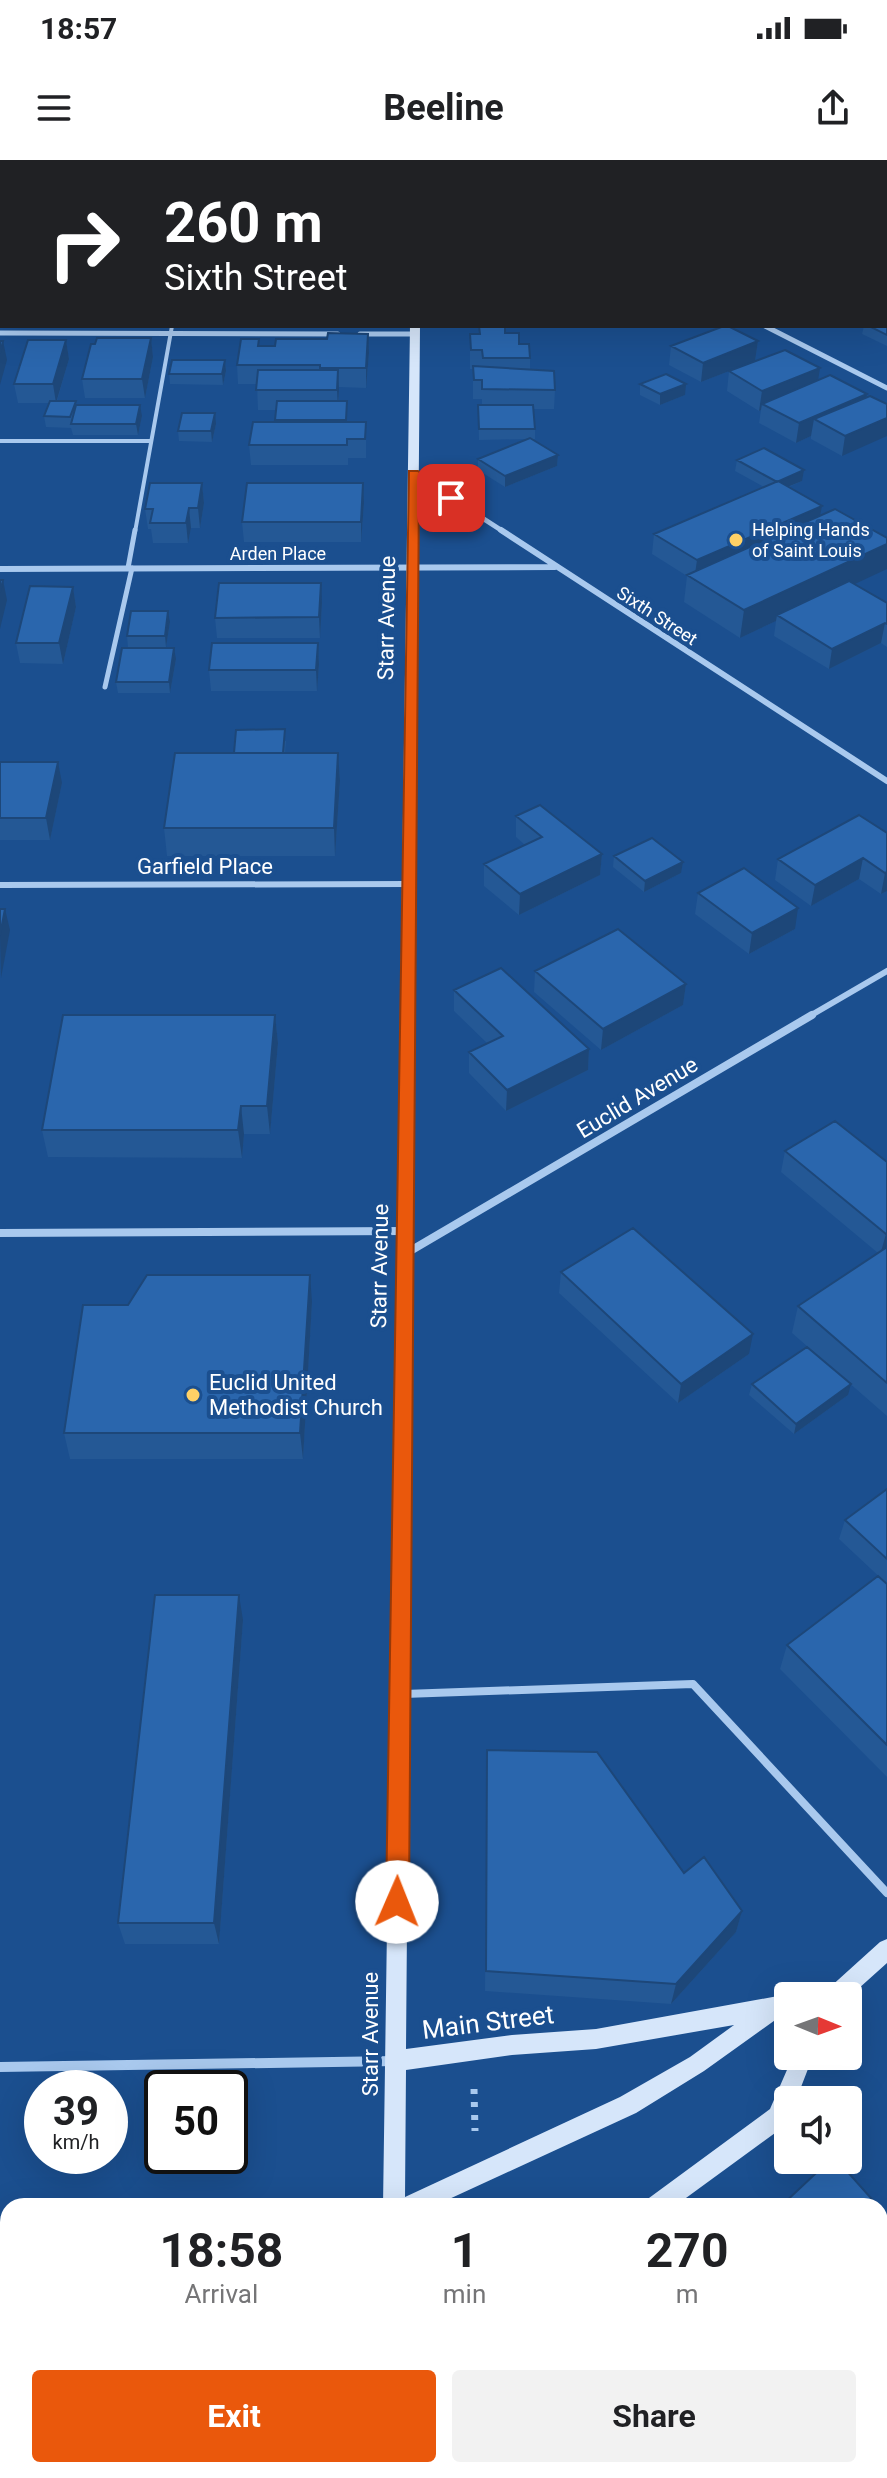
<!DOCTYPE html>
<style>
body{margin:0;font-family:Roboto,sans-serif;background:#f2f2f2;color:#202124;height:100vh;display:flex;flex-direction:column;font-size:30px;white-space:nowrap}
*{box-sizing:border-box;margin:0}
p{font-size:26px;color:#757577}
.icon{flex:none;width:44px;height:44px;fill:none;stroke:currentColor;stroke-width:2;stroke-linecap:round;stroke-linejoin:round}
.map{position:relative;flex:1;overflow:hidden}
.details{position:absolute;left:0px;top:2038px;width:888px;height:280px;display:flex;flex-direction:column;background:#fff;border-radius:24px 24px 0 0;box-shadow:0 8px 32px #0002}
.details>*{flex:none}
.top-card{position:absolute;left:0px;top:0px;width:888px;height:168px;box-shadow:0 8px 32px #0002;background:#202124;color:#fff;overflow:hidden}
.needle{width:52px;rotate:91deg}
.tools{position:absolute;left:774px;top:1822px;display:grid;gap:16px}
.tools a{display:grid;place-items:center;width:88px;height:88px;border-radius:8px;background:#fff;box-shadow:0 8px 32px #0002;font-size:40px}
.speed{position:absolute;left:24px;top:1910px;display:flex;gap:16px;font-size:40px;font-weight:700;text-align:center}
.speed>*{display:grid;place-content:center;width:104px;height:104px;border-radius:50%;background:#fff;box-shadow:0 8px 32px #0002;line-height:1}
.speed small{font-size:20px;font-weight:400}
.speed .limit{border:4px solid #111;border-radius:12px;background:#fff;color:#111}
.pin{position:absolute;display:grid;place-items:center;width:68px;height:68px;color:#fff;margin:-34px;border-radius:16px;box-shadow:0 4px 12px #0006}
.me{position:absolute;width:88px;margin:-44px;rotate:1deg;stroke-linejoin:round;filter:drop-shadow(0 0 6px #0008)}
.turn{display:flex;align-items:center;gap:28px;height:168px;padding:0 32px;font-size:36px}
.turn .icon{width:104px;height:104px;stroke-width:2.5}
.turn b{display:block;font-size:56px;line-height:68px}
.eta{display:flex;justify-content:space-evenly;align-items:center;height:136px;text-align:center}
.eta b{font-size:48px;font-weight:700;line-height:56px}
.cta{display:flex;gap:16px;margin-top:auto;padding:16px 32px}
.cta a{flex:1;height:92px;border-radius:8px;background:#ea580c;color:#fff;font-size:32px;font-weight:700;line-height:92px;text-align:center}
.cta a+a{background:#f2f2f2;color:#202124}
.status{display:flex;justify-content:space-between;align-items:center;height:56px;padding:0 40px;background:#fff;direction:ltr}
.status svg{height:22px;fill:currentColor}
header{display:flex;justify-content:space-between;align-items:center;height:104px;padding:0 32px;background:#fff;font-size:36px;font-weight:700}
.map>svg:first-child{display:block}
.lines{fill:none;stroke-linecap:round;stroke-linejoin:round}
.path{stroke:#a9c9ee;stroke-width:7;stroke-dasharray:5 8;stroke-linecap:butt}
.lane-far2{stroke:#a9c9ee;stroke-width:4}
.lane-far1{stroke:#a9c9ee;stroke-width:5}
.lane{stroke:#a9c9ee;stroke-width:8}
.street-far3{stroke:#a9c9ee;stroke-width:5}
.street-far2{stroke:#a9c9ee;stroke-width:6}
.street-far1{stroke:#a9c9ee;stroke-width:8}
.street{stroke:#a9c9ee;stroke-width:10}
.secondary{fill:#d6e6fa;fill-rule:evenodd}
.wall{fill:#245895}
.shaded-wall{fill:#1d4779}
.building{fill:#2a66ad;stroke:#1d4779;stroke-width:2}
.route{fill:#ea580c;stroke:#983908;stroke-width:2}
.poi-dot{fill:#ffd166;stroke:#1b4f8f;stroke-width:3}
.labels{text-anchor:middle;stroke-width:8;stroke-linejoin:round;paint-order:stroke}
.far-poi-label{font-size:18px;fill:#fff;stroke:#1b4f8f;text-anchor:start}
.far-street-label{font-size:18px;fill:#fff;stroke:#1b4f8f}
.street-label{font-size:22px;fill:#fff;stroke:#1b4f8f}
.poi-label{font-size:22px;fill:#fff;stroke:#1b4f8f;text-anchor:start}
.near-street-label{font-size:26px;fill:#fff;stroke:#1b4f8f}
</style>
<div class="status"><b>18:57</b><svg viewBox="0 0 49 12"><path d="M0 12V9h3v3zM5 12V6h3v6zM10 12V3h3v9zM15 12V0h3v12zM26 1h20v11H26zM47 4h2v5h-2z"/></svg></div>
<header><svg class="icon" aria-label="menu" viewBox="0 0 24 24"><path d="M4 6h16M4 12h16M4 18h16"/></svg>Beeline<svg class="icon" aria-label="share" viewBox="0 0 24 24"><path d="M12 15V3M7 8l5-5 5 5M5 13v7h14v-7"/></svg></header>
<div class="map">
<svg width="887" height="2318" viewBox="0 0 887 2318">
<rect width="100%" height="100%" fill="#1b4f8f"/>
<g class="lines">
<path class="path" d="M474 1929 475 1971"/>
<path class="lane-far2" d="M0 281H151
M135 372 172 166"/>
<path class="lane-far1" d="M128 408 135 370
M105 527 132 408"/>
<path class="lane" d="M404 1534 693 1524 887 1733"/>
<path class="street-far3" d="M489 2 496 0
M765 166 887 228
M0 173 338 174
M360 174H415
M414 314 504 372"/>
<path class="street-far2" d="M501 370 887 621
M0 409 555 407
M0 725 409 724
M808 857 887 811"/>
<path class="street-far1" d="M0 1073 405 1071
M405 1094 812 855"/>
<path class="street" d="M0 1907 396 1901"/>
<path class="secondary" d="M413 0H421V2H413Z
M410 166H420L406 1889 512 1875 596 1869 778 1836 785 1839 788 1847 785 1853 704 1911 636 1953 434 2046H383ZM734 1865 690 1897 620 1937 405 2037 406 1910 512 1895 596 1889Z
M887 1779V1803L848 1838V1836H825L828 1829 880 1782Z
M793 1896H813L796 1940H788L786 1965 675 2046H646L649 2038 770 1949Z
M379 2310H403V2318H379Z
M435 2310H460L457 2318H432Z"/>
</g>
<path class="wall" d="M803 0H846L840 2H807Z
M2 101V146H0V107Z
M887 154V186L862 174 864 166H886Z
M505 173 519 184 530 198V209L555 230 554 249H533L535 269V279H532L558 295 557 306 505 327 478 310V299L527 279 479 280 478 245H482V239H473V209H470V174Z
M368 174 369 193 366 228 339 227V241H347V262H366V298H348V305H251L249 285 275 262 276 250H258L257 224H238L237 205 259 179V186H275Z
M151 178 153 197 145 238H85L82 219 95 184Z
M66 180 69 199 57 241 142 256 138 275H73L71 268 46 267 44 256 49 243H18L14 224Z
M758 181 755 201 701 222 669 205 671 186Z
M225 200 226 211 223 225 170 224 169 214Z
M729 211 818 220 867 234 842 296 811 279V276L796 283 759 263 761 250 759 251 727 231Z
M640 224 685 235 660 245 640 235Z
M216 264 212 282 179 281 178 271Z
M737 300 802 321 789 327 820 356 854 424 887 443V487L881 483 829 509 774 476 776 461 740 478 684 442 687 416 652 394 654 374 764 327 735 311Z
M202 323 204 343 200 368H191L188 383H153L151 369H148L145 349Z
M363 323 364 343 361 382H244L242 362Z
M73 427 76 447 63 504 20 503 16 483Z
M322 443 320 478H217L215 458Z
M170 462 166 487 128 488 127 476Z
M318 483 319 504 317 531H211L209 510Z
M176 499 170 533H118L116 522Z
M286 581 285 593H338L340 621 335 696H167L164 668 234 593Z
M0 602 62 623 50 680H0Z
M516 656 602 694 600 715 519 755 484 726V704L525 685 516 677Z
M887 673V731L881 734 859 719 811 746 775 720 778 699Z
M614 696 681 713 644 732 613 707Z
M698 733 795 769 749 794 695 754Z
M535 811 686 824 683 845 601 890 534 832Z
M454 830 589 889 588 910 506 951 469 913V892L488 884 454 851Z
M275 855 278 883 270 974H244L242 998 48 997 42 970Z
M785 991 887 1002V1256L792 1173 798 1146 878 1093 781 1012Z
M561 1112 749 1194 678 1243 559 1133Z
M312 1142 303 1299H70L64 1273 128 1145Z
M752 1224 848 1235 794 1274 749 1235Z
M887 1329V1424L839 1379 845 1360Z
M887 1424V1617L780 1509 787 1485Z
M243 1460 219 1784H125L118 1763Z
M487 1590 684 1713 742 1751 736 1772 671 1844 485 1831Z"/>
<path class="shaded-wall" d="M823 0H846L840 2H822Z
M368 174 369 193 366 228V208Z
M151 178 153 197 145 238 142 219Z
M66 180 69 199 56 243 53 224Z
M3 181 7 200 0 225V193Z
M758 181 755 201 701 222 703 203Z
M225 200 226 211 223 225 222 214Z
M820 208 817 227 762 244 761 250 759 251 762 231Z
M338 210 339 230 338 250 337 230Z
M686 224 685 235 660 245V234Z
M867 234 864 253 814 259 811 276 796 283 799 263Z
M140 245 142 256 138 275 136 264Z
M215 253 216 264 212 282 211 271Z
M887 258V276L842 296 845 276Z
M558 295 557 306 505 327V316Z
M804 310 802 321 775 332 777 322Z
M202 323 204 343 200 368 198 348Z
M363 323 364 343 361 382V362Z
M822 346 818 366 694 421 697 400Z
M189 348 191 368 188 383 186 363Z
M887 384V409L782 458 777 455 776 461 740 478 744 450Z
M3 420 7 440 0 469V432Z
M321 423 322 443 320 478 319 457Z
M73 427 76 447 63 504 59 483Z
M168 451 170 462 166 487 165 476Z
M885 463 881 483 829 509 832 489Z
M318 483 319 504 317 531 316 510Z
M174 488 176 499 170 533 169 522Z
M338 593 340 621 335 696 334 668Z
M58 602 62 623 50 680 46 658Z
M602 694 600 715 519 755 520 734Z
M863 698 859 719 811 746 815 725Z
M683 702 681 713 644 732 645 721Z
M887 712V731L881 734 885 713Z
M798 748 795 769 749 794 752 773Z
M5 749 10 770 1 818 0 775Z
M686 824 683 845 601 890 603 869Z
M275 855 278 883 270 974 267 946Z
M589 889 588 910 506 951 507 930Z
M241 946 244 974 242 998 238 970Z
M886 1074H887V1090L880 1095Z
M310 1115 312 1142 303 1299 300 1273Z
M753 1174 749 1194 678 1243 681 1224Z
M851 1224 848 1235 794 1274 796 1264Z
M239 1435 243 1460 219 1784 214 1763Z
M742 1751 736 1772 671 1844 676 1824Z
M259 2310H265L264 2318H259Z"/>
<path class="building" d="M66 0H98L97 2H65Z
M263 0H347V2H263Z
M549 0H602L597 2H543Z
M640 0H646L651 2H634Z
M681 0H720L724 2H685Z
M874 0H887V17H886V2H869Z
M0 8H2V31H0Z
M0 52H2V64H0Z
M2 101V127H0V107Z
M886 124H887L886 145Z
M887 154V175L869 166H886Z
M479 166H505V173H519V184H529L530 198H483L482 190H471L470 174H480Z
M724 166H728L758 181 703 203 671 186Z
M328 173 368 174 366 208H320V205H237L241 179H259L258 186H275L276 179H327Z
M97 178H151L142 219H82L91 184H95Z
M28 180H66L53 224H14Z
M0 181H3L0 193Z
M785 190 820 208 762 231 729 211Z
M172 200H225L222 214H169Z
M473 206 554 211 555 230 482 229V220H474Z
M258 210H338L337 230H256Z
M666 214 686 224 660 234 640 224Z
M830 215 867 234 799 263 762 244Z
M870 236 887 244V258L845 276 814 259Z
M50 241H76L70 257 44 256Z
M277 241H347L346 260H275Z
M76 245H140L136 264H71Z
M478 245H533L535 269H479Z
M182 253H215L211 271H178Z
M253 262H366L365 279H347V285H249Z
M530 278 558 295 505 316 478 299Z
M764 288 804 310 777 322 737 300Z
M778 321 822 346 697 400 654 374Z
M150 323H202L198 348H189L186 363H150L153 349H145Z
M247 323H363L361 362H242Z
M835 349 887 378V384L744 450 687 415Z
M0 420H3L0 432Z
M849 421 887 443V464L885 463 832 489 777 455Z
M219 423H321L319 457 215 458Z
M30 426 73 427 59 483H16Z
M131 451H168L165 476H127Z
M212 483H318L316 510H209Z
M122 488H174L169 522H116Z
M285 569 283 593H234L236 570Z
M175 593H338L334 668H164Z
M0 602H58L46 658H0Z
M540 645 602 694 520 734 484 704 542 677 516 656Z
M859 655 887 673V712L885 713 863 698 815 725 778 699Z
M652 678 683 702 645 721 614 696Z
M744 708 798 748 752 773 698 733Z
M0 749H5L0 775Z
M618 769 686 824 603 869 535 811Z
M501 808 589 889 507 930 469 892 503 876 454 830Z
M63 855H275L267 946H241L238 970H42Z
M835 961 887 1002V1074H886L785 991Z
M633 1068 753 1174 681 1224 561 1112Z
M887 1087V1223L798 1146Z
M147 1115H310L300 1273H64L83 1145H128Z
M807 1187 851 1224 796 1264 752 1224Z
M887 1329V1399L845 1360Z
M878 1416 887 1424V1585L787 1485Z
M155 1435H239L214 1763H118Z
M487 1590 597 1592 684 1713 704 1697 742 1751 676 1824 486 1811Z
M830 2000H837L878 2046H781Z
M880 2049 887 2057V2318H534L536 2310H880Z
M0 2236H8V2310H259V2318H0Z"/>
<path class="route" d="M409 311H418L457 338 446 340 419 323 409 1742 405 1749 397 1753 389 1749 386 1742Z"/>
<g class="poi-dot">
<circle cx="736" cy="380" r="8"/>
<circle cx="193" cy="1235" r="8"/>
</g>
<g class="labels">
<g class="far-poi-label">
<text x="752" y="376">Helping Hands<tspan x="752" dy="21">of Saint Louis</tspan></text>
</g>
<g class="far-street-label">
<text x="278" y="400">Arden Place</text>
<text transform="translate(657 456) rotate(33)" y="6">Sixth Street</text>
</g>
<g class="street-label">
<text transform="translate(386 458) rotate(-89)" y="8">Starr Avenue</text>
<text x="205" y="714">Garfield Place</text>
<text transform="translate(637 937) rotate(-31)" y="8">Euclid Avenue</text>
<text transform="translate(379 1106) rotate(-89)" y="8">Starr Avenue</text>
<text transform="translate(370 1874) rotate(-90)" y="8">Starr Avenue</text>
</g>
<g class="poi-label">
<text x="209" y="1230">Euclid United<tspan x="209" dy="25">Methodist Church</tspan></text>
</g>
<g class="near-street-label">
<text transform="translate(488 1862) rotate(-7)" y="9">Main Street</text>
</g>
</g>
</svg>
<div class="tools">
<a><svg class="needle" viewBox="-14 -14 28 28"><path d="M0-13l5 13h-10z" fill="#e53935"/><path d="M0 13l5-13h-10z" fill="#757577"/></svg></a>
<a><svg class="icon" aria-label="sound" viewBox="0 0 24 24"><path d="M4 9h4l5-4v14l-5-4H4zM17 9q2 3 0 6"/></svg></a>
</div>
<div class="speed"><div>39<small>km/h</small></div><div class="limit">50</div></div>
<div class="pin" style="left:451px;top:338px;background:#d93025"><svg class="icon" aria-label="arrive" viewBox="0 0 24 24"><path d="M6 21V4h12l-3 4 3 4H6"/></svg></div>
<svg class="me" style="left:397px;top:1742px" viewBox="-20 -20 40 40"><circle r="19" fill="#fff"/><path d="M0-13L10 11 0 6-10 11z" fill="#ea580c"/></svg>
<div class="top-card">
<div class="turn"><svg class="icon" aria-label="right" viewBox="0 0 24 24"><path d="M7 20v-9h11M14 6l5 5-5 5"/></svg><div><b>260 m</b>Sixth Street</div></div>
</div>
<section class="details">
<div class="eta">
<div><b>18:58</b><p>Arrival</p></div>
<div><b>1</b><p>min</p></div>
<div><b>270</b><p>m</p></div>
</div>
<div class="cta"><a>Exit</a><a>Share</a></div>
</section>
</div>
